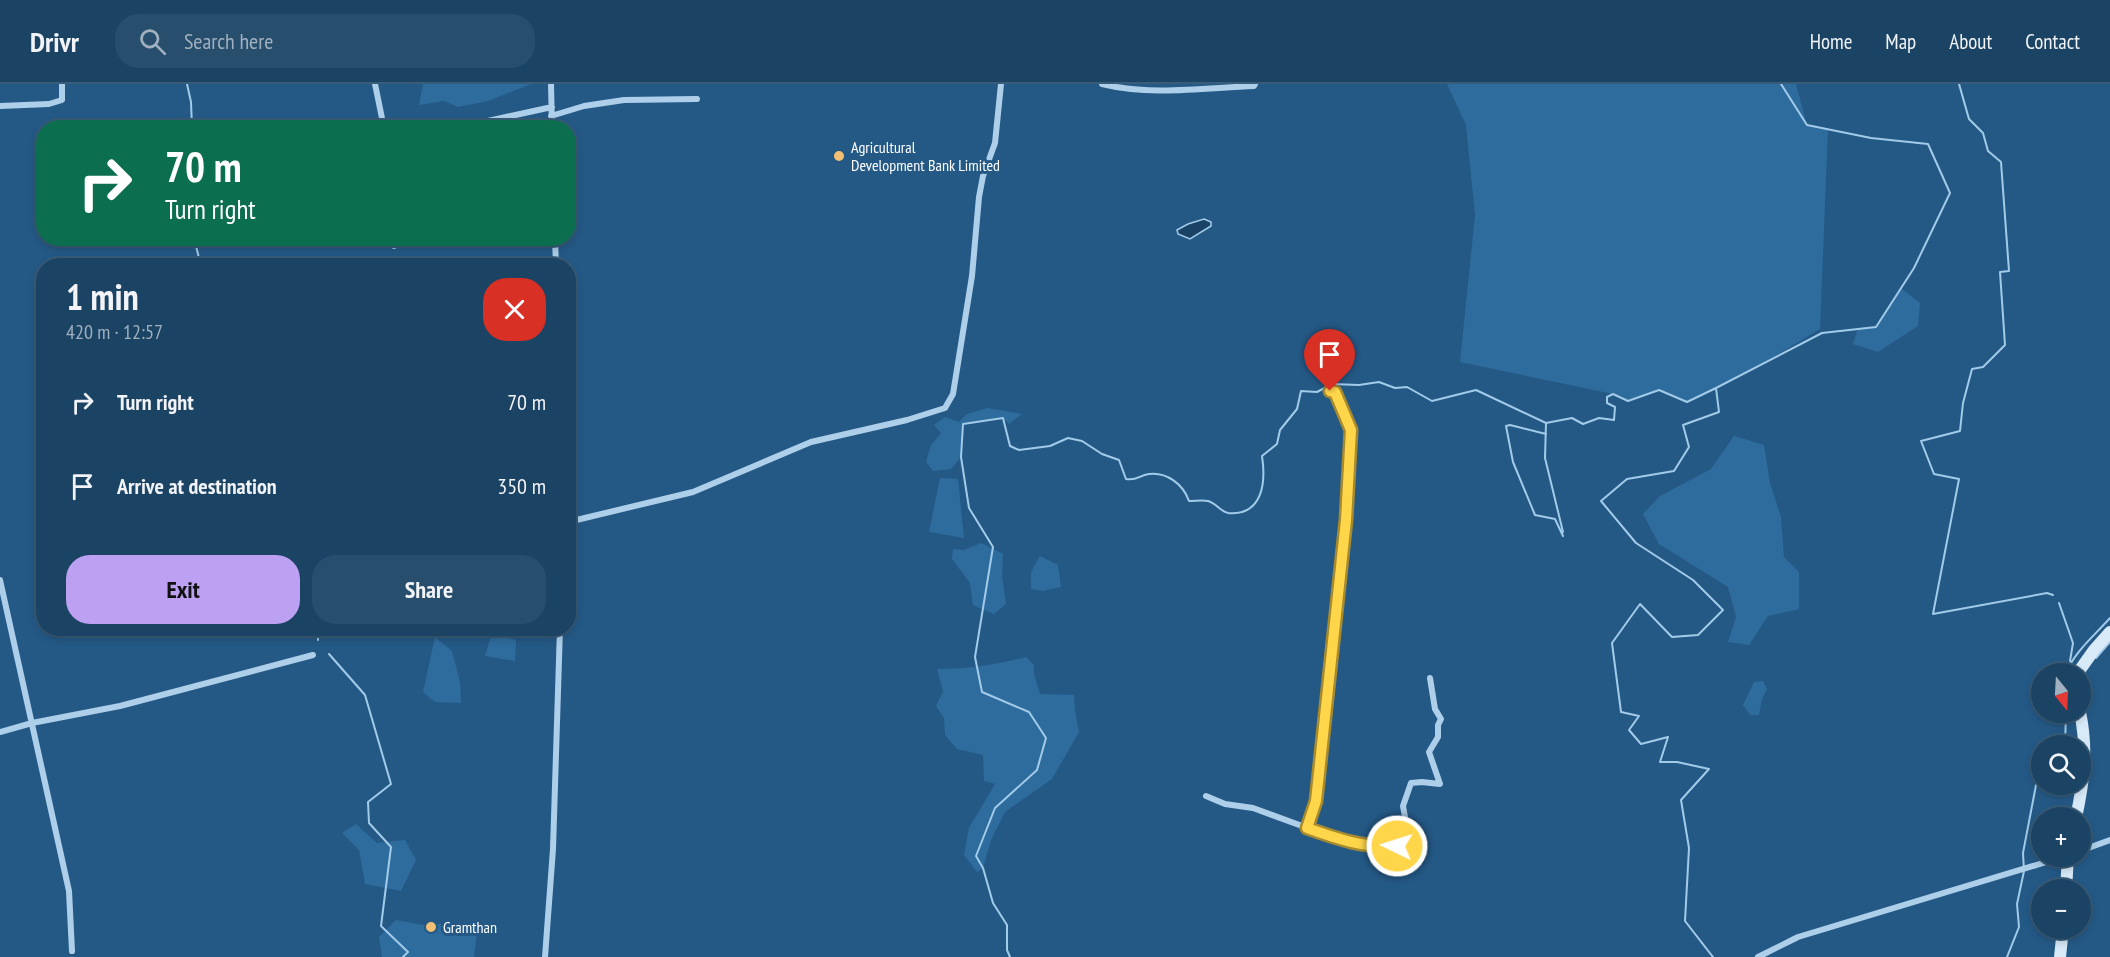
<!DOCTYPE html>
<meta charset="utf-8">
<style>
body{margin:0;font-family:"PT Sans Narrow",sans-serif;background:#284e6d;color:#f1f3f6;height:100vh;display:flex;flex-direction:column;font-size:22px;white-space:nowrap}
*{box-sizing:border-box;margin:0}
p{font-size:20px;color:#a0b0bf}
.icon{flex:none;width:33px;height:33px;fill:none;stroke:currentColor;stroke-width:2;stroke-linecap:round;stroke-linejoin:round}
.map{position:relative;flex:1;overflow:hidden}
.panel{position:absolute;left:36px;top:174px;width:540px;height:378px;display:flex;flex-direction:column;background:#1b4364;border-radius:24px;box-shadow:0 3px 9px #0003,0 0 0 2px #395c78}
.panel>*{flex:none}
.guide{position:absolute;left:36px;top:36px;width:540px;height:126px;border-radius:24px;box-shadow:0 3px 9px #0003,0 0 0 2px #395c78;background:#0b6e4f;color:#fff;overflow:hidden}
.needle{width:39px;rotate:162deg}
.tools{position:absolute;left:2031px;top:579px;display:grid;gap:12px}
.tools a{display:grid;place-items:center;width:60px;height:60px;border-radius:50%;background:#1b4364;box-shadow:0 3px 9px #0003,0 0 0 2px #395c78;font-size:30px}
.pin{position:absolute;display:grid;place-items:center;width:51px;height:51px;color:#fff;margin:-62px -26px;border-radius:50% 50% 50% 0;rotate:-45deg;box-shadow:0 0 6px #0007}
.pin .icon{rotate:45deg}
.me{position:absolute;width:66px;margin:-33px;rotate:274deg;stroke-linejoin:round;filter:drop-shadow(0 0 4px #0008)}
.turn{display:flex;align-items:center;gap:21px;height:126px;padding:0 30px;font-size:27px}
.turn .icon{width:78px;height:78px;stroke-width:2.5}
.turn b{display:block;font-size:42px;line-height:51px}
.round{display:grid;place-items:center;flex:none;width:63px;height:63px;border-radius:24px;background:#284e6d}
.head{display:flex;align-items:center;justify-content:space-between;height:102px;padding:0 30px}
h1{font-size:36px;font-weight:800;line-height:45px}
.cta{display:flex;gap:12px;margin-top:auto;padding:12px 30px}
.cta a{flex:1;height:69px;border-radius:24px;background:#bca0f2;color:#111;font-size:24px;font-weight:800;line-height:69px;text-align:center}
.cta a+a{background:#284e6d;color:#f1f3f6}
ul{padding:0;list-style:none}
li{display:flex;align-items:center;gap:18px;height:84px;padding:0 30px}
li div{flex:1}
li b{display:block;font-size:22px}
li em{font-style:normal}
header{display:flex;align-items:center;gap:36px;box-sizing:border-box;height:84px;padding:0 30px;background:#1b4364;border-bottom:2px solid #395c78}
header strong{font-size:28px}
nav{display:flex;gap:33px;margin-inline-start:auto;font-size:21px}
.search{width:420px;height:54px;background:#284e6d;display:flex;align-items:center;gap:15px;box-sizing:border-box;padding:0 21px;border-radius:24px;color:#a0b0bf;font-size:22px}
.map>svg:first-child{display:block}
.green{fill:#2e6c9d}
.water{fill:#194265;stroke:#a2cbe9;stroke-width:1.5}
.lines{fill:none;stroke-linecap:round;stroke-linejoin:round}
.stream{stroke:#a2cbe9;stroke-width:2}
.street{stroke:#aecfe9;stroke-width:6}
.secondary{stroke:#d8e9f7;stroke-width:12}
.route-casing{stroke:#a68a30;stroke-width:15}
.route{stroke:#ffd54a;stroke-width:10}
.poi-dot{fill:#f3c071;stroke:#245986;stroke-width:2}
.labels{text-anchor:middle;stroke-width:6;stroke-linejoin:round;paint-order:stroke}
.poi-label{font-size:16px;fill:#fff;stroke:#245986;text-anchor:start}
</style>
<header>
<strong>Drivr</strong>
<div class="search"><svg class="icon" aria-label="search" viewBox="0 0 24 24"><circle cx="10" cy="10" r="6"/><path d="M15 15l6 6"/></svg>Search here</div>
<nav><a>Home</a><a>Map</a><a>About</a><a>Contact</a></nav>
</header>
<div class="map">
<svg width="2110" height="873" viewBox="0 0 2110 873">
<rect width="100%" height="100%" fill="#245986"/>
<path class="green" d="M423 0H531L488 17 458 23 444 17 419 21Z
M1447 0H1796L1807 41 1828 45 1820 245 1765 278 1687 318 1659 306 1628 317 1613 310 1460 278 1475 131 1466 41Z
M1901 204 1920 219 1918 242 1878 268 1853 260 1858 244 1876 243Z
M988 324 1022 330 1009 340 1003 334 963 340 961 373 951 385 933 387 926 378 931 361 941 349 934 341 945 333 959 338 967 330Z
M1734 352 1764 361 1770 399 1781 433 1784 473 1799 488V525L1768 532 1749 561 1728 558 1736 533 1728 503 1659 460 1643 430 1660 412 1711 385Z
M940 394 958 395 964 454 929 448Z
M981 459 1003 470 1002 492 1006 520 994 530 973 521 970 499 952 475 953 465 964 466Z
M1040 472 1058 481 1061 503 1043 507 1031 505V488Z
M492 549 516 556 515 577 485 572Z
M435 553 452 567 460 598 461 619 435 618 423 608Z
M1026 573 1034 581V590L1040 610 1074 611 1075 627 1079 648 1052 695 1005 728 991 756 983 784 977 788 964 771 969 744 995 700 984 697 983 671 957 665 945 651 944 634 936 622 943 607 937 585C968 585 996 581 1026 573Z
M1763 597 1767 605 1762 615 1759 631H1750L1743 621 1754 598Z
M356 740 377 759 405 756 416 776 401 807 365 800 359 766 342 749Z
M396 836 423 841 456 839 477 849 474 873H382L379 853Z"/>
<path class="water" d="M1204 135 1211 138V142L1190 155 1178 150 1177 146 1188 140Z"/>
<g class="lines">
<path class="stream" d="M187 0 191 18 192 44
M1959 0 1969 35 1983 49 1988 67 2001 78 2009 187 2000 188 2005 261 1983 283 1972 285 1963 319 1960 347 1921 357 1934 390 1959 395 1933 530 2047 509 2053 511
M194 154 201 182
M1546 339 1545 374 1563 448
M1546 350 1510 341 1506 342 1513 378 1535 431 1555 435 1563 452
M2059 519 2073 559 2070 577
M318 544V556
M329 570 365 611 391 700 368 718 369 739 391 763 381 842 408 868 403 873
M2096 574 2110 558
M2066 590C2072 570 2096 550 2110 534
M2065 662 2066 628
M1010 873 1007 866V841L993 819 983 784 976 772 995 724 1037 686 1046 654 1029 628 982 608 975 573 993 463 969 424 961 373 963 340 1003 334 1010 362 1019 366 1050 362 1068 354 1082 357 1102 370 1119 376 1126 395C1138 397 1139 391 1149 390 1167 388 1183 400 1189 417 1195 417 1203 416 1208 417 1216 419 1221 428 1228 429 1263 432 1266 398 1262 372L1277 360 1280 346 1297 325 1301 307 1317 308 1332 300 1359 301 1379 298 1395 304 1407 303 1432 317 1476 306 1546 339 1572 334 1583 340 1599 334 1614 336 1615 323 1607 319V313L1613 310 1628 317 1659 306 1687 318 1716 304
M1713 873 1685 837 1689 764 1681 716 1709 685 1677 678H1660L1668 653 1641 660 1629 646 1639 632 1621 628 1612 559 1640 520 1672 553 1698 551 1723 526 1693 496 1636 459 1601 417 1627 395 1674 387 1689 363 1683 341 1719 328 1716 304 1822 249 1876 243 1914 184 1950 109 1928 60 1871 54 1807 41 1781 0
M2007 873 2019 843 2017 820 2024 787 2023 769 2036 701 2042 700"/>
<path class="street" d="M375 0 384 44
M551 0 552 44
M1102 0C1151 12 1204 4 1254 2L1255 0
M0 22 49 20 62 16V0
M551 32 584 22 624 16 697 15
M456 44 552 23
M393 154 394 162
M555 154 556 182
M568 438 693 408 811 358 907 336 945 324 953 310 972 192 979 113 983 92 995 59 1001 0
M0 496 69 807 72 867
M0 648 32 639 120 622 313 571
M1206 712 1225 720 1253 724 1335 754 1383 763 1410 761 1403 722 1411 699 1422 698 1440 700 1429 668 1438 653V641L1441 635 1435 625 1430 594
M1307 744 1316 718 1345 436 1351 346 1335 308 1330 307
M2080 767 2110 756
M545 873 553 765 560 544
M1758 873 1798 853 2066 772"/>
<path class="secondary" d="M2077 590 2094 566 2110 548
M2076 734C2084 696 2088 667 2080 628
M2066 806 2068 772
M2060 873 2063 844"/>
</g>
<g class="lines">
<defs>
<path id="route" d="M1330 307 1335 308 1351 346 1346 436 1316 717 1307 744C1335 754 1366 765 1397 762"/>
</defs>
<use href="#route" class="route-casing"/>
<use href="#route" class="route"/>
</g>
<g class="poi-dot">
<circle cx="839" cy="72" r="6"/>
<circle cx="431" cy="843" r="6"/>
</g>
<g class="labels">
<g class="poi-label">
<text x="851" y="69">Agricultural<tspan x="851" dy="18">Development Bank Limited</tspan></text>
<text x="443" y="849">Gramthan</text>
</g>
</g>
</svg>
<div class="tools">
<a><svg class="needle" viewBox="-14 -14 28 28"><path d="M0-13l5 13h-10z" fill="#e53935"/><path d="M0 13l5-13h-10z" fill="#a0b0bf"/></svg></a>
<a><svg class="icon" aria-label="search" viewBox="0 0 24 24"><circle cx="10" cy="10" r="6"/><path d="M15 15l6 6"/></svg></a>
<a>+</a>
<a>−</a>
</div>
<div class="pin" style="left:1330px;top:307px;background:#d93025"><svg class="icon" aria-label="arrive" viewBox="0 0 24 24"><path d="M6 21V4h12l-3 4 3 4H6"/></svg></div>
<svg class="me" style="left:1397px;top:762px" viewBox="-20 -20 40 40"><circle r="17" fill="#ffd54a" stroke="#fff" stroke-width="3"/><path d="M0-11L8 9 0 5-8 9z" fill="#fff"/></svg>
<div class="guide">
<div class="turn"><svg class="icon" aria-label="right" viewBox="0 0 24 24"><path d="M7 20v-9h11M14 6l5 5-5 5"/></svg><div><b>70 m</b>Turn right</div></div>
</div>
<section class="panel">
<div class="head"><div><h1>1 min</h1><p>420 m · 12:57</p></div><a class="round" style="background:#d93025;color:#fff"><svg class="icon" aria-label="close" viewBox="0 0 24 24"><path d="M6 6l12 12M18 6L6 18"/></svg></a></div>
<ul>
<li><svg class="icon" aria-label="right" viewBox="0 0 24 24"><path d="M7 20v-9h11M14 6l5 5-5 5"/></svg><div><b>Turn right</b></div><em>70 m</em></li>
<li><svg class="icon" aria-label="arrive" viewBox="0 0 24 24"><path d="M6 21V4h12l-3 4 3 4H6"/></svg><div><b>Arrive at destination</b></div><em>350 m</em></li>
</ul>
<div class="cta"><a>Exit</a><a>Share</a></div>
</section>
</div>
